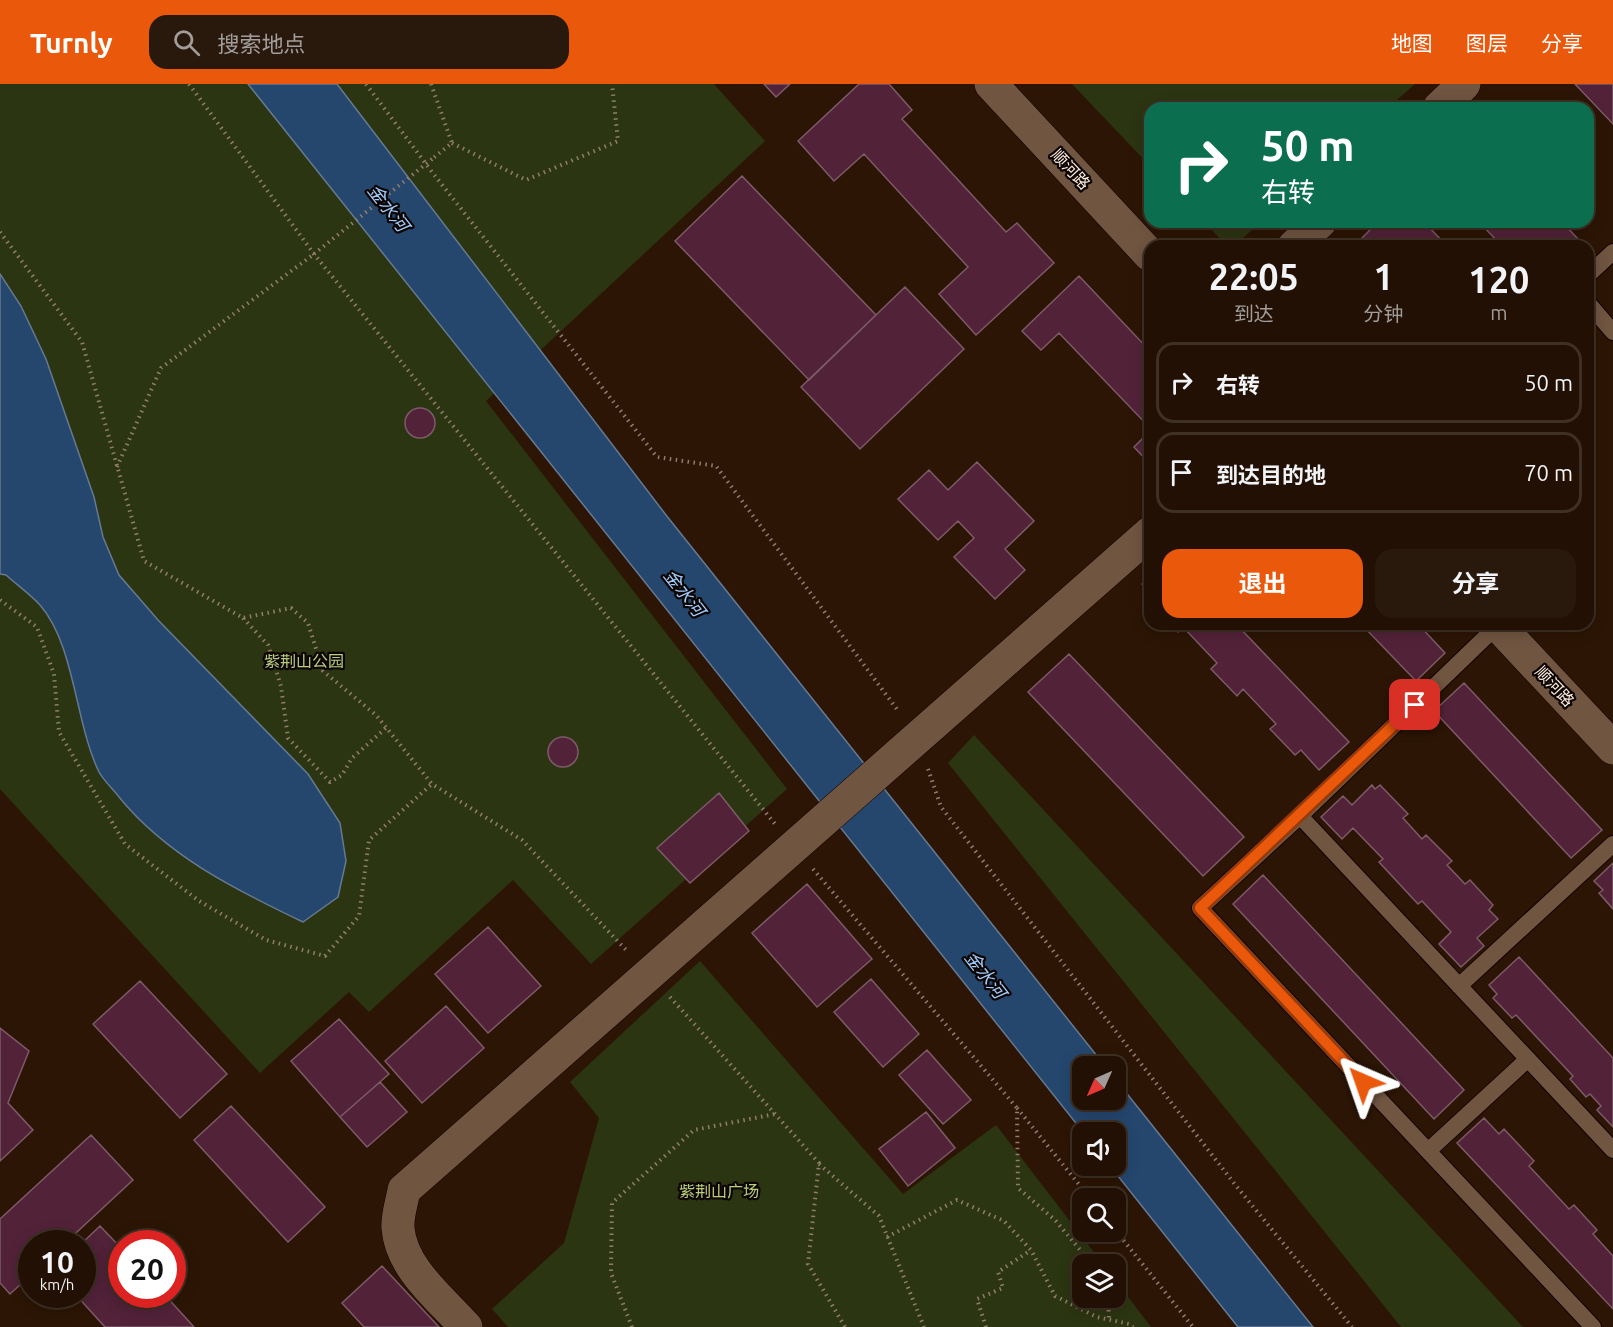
<!DOCTYPE html>
<html lang="zh">
<meta charset="utf-8">
<style>
body{margin:0;font-family:Ubuntu,"Noto Sans SC",sans-serif;background:#29190d;color:#f1f3f6;height:100vh;display:flex;flex-direction:column;font-size:22px;white-space:nowrap}
*{box-sizing:border-box;margin:0}
p{font-size:20px;color:#a29d9a}
.icon{flex:none;width:33px;height:33px;fill:none;stroke:currentColor;stroke-width:2;stroke-linecap:round;stroke-linejoin:round}
.map{position:relative;flex:1;overflow:hidden}
.panel{position:absolute;left:1144px;top:156px;width:450px;height:390px;display:flex;flex-direction:column;background:#211003;border-radius:18px;box-shadow:0 3px 15px #0003,0 0 0 2px #3e3025}
.panel>*{flex:none}
.banner{position:absolute;left:1144px;top:18px;width:450px;height:126px;border-radius:18px;box-shadow:0 3px 15px #0003,0 0 0 2px #3e3025;background:#0b6e4f;color:#fff;overflow:hidden}
.needle{width:39px;rotate:225deg}
.fabs{position:absolute;left:1072px;top:972px;display:grid;gap:12px}
.fabs a{display:grid;place-items:center;width:54px;height:54px;border-radius:12px;background:#211003;box-shadow:0 3px 15px #0003,0 0 0 2px #3e3025;font-size:30px}
.speed{position:absolute;left:18px;top:1146px;display:flex;gap:12px;font-size:30px;font-weight:700;text-align:center}
.speed>*{display:grid;place-content:center;width:78px;height:78px;border-radius:50%;background:#211003;box-shadow:0 3px 15px #0003,0 0 0 2px #3e3025;line-height:1}
.speed small{font-size:15px;font-weight:400}
.speed .limit{border:9px solid #d22;background:#fff;color:#111}
.pin{position:absolute;display:grid;place-items:center;width:51px;height:51px;color:#fff;margin:-26px;border-radius:12px;box-shadow:0 3px 9px #0006}
.me{position:absolute;width:66px;margin:-33px;rotate:317deg;stroke-linejoin:round;filter:drop-shadow(0 0 4px #0008)}
.turn{display:flex;align-items:center;gap:21px;height:126px;padding:0 18px;font-size:27px}
.turn .icon{width:78px;height:78px;stroke-width:2.5}
.turn b{display:block;font-size:42px;line-height:51px}
.eta{display:flex;justify-content:space-evenly;align-items:center;height:102px;text-align:center}
.eta b{font-size:36px;font-weight:700;line-height:42px}
.action{display:flex;gap:12px;margin-top:auto;padding:12px 18px}
.action a{flex:1;height:69px;border-radius:18px;background:#ea580c;color:#fff;font-size:24px;font-weight:700;line-height:69px;text-align:center}
.action a+a{background:#29190d;color:#f1f3f6}
ul{padding:0;list-style:none}
li{display:flex;align-items:center;gap:18px;height:81px;margin:0 12px 9px;padding:0 6px;border:3px solid #3e3025;border-radius:18px}
li div{flex:1}
li b{display:block;font-size:22px}
li em{font-style:normal}
header{display:flex;align-items:center;gap:36px;box-sizing:border-box;height:84px;padding:0 30px;background:#ea580c;color:#fff}
header strong{font-size:28px}
nav{display:flex;gap:33px;margin-inline-start:auto;font-size:21px}
.search{width:420px;height:54px;background:#29190d;display:flex;align-items:center;gap:15px;box-sizing:border-box;padding:0 21px;border-radius:18px;color:#a29d9a;font-size:22px}
.map>svg:first-child{display:block}
.green{fill:#2c3511}
.water{fill:#25476e;stroke:#667991;stroke-width:1.5}
.building{fill:#522239;stroke:#7c5b69;stroke-width:1.5}
.lines{fill:none;stroke-linecap:round;stroke-linejoin:round}
.service-casing{stroke:#130200;stroke-width:18}
.minor-casing{stroke:#130200;stroke-width:34}
.tertiary-casing{stroke:#130200;stroke-width:34}
.path{stroke:#917d6e;stroke-width:4;stroke-dasharray:1.5 4.5;stroke-linecap:butt}
.service{stroke:#705541;stroke-width:16}
.minor{stroke:#705541;stroke-width:33}
.tertiary{stroke:#705541;stroke-width:33}
.path-bridge{stroke:#917d6e;stroke-width:4;stroke-dasharray:1.5 4.5;stroke-linecap:butt}
.route-casing{stroke:#983908;stroke-width:15}
.route{stroke:#ea580c;stroke-width:10}
.labels{text-anchor:middle;stroke-width:4.5;stroke-linejoin:round;paint-order:stroke}
.street-label{font-size:16px;fill:#ffeee3;stroke:#0d0501}
.park-label{font-size:16px;fill:#b8ce7e;stroke:#0d0501}
.water-label{font-size:18px;font-style:italic;fill:#a0cbff;stroke:#0d0501}
</style>
<header>
<strong>Turnly</strong>
<div class="search"><svg class="icon" aria-label="search" viewBox="0 0 24 24"><circle cx="10" cy="10" r="6"/><path d="M15 15l6 6"/></svg>搜索地点</div>
<nav><a>地图</a><a>图层</a><a>分享</a></nav>
</header>
<div class="map">
<svg width="1613" height="1243" viewBox="0 0 1613 1243">
<rect width="100%" height="100%" fill="#2c1504"/>
<path class="green" d="M0 0H714L765 57 486 317 787 705 591 880 513 796 369 928 349 908 260 989 0 705Z
M1072 0H1415L1388 24H1150V82Z
M1204 138H1261L1234 162H1227Z
M974 651 1523 1243H1401L948 679Z
M700 877 903 1110 996 1041 1103 1180H1083V1214H1116V1197L1151 1243H508L492 1225 564 1159 599 1034 570 998Z"/>
<path class="water" d="M248 0H337L666 431 1105 982H1083V1016H1116V996L1313 1243H1238L1110 1082H1116V1048H1083Z
M0 190 21 222 46 275 94 413 103 453 119 491 158 536 308 690 340 739 346 777 338 813 303 838C236 806 167 772 119 713 113 705 104 697 99 688 75 639 75 561 40 521 30 510 17 501 6 491L0 490Z"/>
<path class="building" d="M764 0H790L776 13Z
M859 0H889L912 26 902 35 1006 148 1017 139 1054 179 976 251 939 210 968 183 864 70 834 97 798 57Z
M1575 0H1613V40Z
M742 92 876 231 809 296 675 157Z
M1378 138H1424L1447 162H1370L1362 154Z
M1479 138H1562L1578 155 1571 162H1502Z
M1079 192 1150 267V344L1059 249 1041 266 1022 247Z
M905 203 964 265 860 365 801 303Z
M405 339a15 15 0 1 1 30 0a15 15 0 1 1-30 0Z
M1150 347V380L1134 363Z
M977 378 1034 437 1005 465 1025 486 995 515 954 473 974 454 958 437 938 456 898 415 929 386 948 406Z
M1150 492V509L1142 500Z
M1170 540H1236L1349 658 1319 686 1301 666 1295 671 1270 645 1276 640 1243 605 1237 612 1211 585 1217 579 1183 543 1178 548Z
M1361 540H1418L1445 569 1416 597Z
M1069 570 1244 753 1203 792 1028 608Z
M1464 599 1602 746 1571 774 1434 627Z
M548 668a15 15 0 1 1 30 0a15 15 0 1 1-30 0Z
M1372 701 1375 705 1380 701 1408 730 1403 734 1422 755 1426 751 1452 777 1447 781 1465 800 1470 796 1493 821 1489 826 1498 835 1477 854 1484 862 1461 883 1439 860 1451 848 1422 817 1418 820 1379 778 1383 775 1353 744 1342 755 1321 733 1343 712 1352 721Z
M719 709 749 747 690 799 657 764Z
M1613 779V825L1599 809 1603 806 1594 797Z
M1263 791 1464 1006 1434 1035 1233 820Z
M807 800 872 875 817 923 752 849Z
M488 843 541 902 488 949 435 890Z
M1519 873 1613 974V1043L1597 1026 1601 1022 1590 1010 1586 1013 1570 995 1573 992 1516 931 1512 934 1493 914 1497 910 1489 901Z
M871 895 919 950 883 983 834 928Z
M140 897 227 990 180 1034 93 940Z
M446 922 484 964 422 1019 385 977Z
M339 935 389 990 340 1033 291 977Z
M0 944 29 967 8 1019 33 1046 0 1077Z
M927 966 971 1016 943 1040 899 991Z
M380 998 407 1028 367 1063 340 1033Z
M231 1022 325 1123 288 1158 194 1056Z
M926 1028 955 1064 908 1102 879 1065Z
M1484 1034 1499 1050 1504 1045 1534 1077 1529 1082 1569 1125 1574 1121 1597 1146 1593 1150 1613 1172V1225L1457 1059Z
M91 1051 133 1096 64 1160H32V1190L10 1210 0 1199V1135Z
M100 1142 122 1165V1210H164L194 1243H105L75 1210H82L81 1160Z
M382 1182 439 1243H364L342 1219Z"/>
<g class="lines">
<defs>
<path id="service" d="M1588 191 1613 168
M1588 219 1613 248
M1498 541 1300 732 1200 824 1593 1243
M1300 732 1613 1066
M1459 902 1613 760
M1428 1067 1528 975"/>
<path id="minor" d="M1439 24 1464 0
M1294 162 1320 138
M466 1243C440 1214 401 1184 398 1144 397 1132 402 1118 404 1106L1150 449"/>
<path id="tertiary" d="M991 0 1150 171
M1497 540 1613 664"/>
</defs>
<use href="#service" class="service-casing"/>
<use href="#minor" class="minor-casing"/>
<use href="#tertiary" class="tertiary-casing"/>
<path class="path" d="M189 0 314 170 775 740
M366 0 432 88 657 373 716 382 899 628
M431 0 452 59 432 75
M452 59 526 96 618 57 612 0
M0 148 82 258 144 477 243 534 291 524 308 539 323 587 376 631 432 700 522 756 628 868
M117 383 161 284 314 170
M0 516 37 543 54 590 59 648 125 760 199 817 266 856 325 872 359 832 369 756 432 700
M243 534 268 561 281 602 288 654 330 698 342 691 352 674 386 644
M928 685 941 723 1237 1103 1352 1243
M813 785 1017 1024 1018 1104 1055 1136 1092 1180
M670 913 819 1079 808 1180 845 1243
M1017 1024 1090 1114
M819 1080 879 1132 924 1243
M1116 1147 1193 1243
M887 1153 957 1116 1004 1137 1031 1166 1055 1212 1097 1233 1129 1240 1133 1243
M1108 1214 1109 1236
M632 1243 611 1189 612 1119 694 1046 775 1030
M986 1243 977 1215 1003 1204 998 1188 1031 1166"/>
<use href="#service" class="service"/>
<use href="#minor" class="minor"/>
<use href="#tertiary" class="tertiary"/>
<path class="path-bridge" d="M314 170 432 75"/>
</g>
<g class="lines">
<defs>
<path id="route" d="M1363 998 1200 824 1415 621"/>
</defs>
<use href="#route" class="route-casing"/>
<use href="#route" class="route"/>
</g>
<g class="labels">
<g class="street-label">
<text transform="translate(1071 85) rotate(47)" y="6">顺河路</text>
<text transform="translate(1555 602) rotate(47)" y="6">顺河路</text>
</g>
<g class="park-label">
<text x="304" y="583">紫荆山公园</text>
<text x="719" y="1113">紫荆山广场</text>
</g>
<g class="water-label">
<text transform="translate(388 124) rotate(52)" y="6">金水河</text>
<text transform="translate(684 509) rotate(52)" y="6">金水河</text>
<text transform="translate(985 891) rotate(52)" y="6">金水河</text>
</g>
</g>
</svg>
<div class="fabs">
<a><svg class="needle" viewBox="-14 -14 28 28"><path d="M0-13l5 13h-10z" fill="#e53935"/><path d="M0 13l5-13h-10z" fill="#a29d9a"/></svg></a>
<a><svg class="icon" aria-label="sound" viewBox="0 0 24 24"><path d="M4 9h4l5-4v14l-5-4H4zM17 9q2 3 0 6"/></svg></a>
<a><svg class="icon" aria-label="search" viewBox="0 0 24 24"><circle cx="10" cy="10" r="6"/><path d="M15 15l6 6"/></svg></a>
<a><svg class="icon" aria-label="layers" viewBox="0 0 24 24"><path d="M12 4l9 5-9 5-9-5zM3 14l9 5 9-5"/></svg></a>
</div>
<div class="speed"><div>10<small>km/h</small></div><div class="limit">20</div></div>
<div class="pin" style="left:1415px;top:621px;background:#d93025"><svg class="icon" aria-label="arrive" viewBox="0 0 24 24"><path d="M6 21V4h12l-3 4 3 4H6"/></svg></div>
<svg class="me" style="left:1363px;top:998px" viewBox="-20 -20 40 40"><path d="M0-17L14 15 0 8-14 15z" fill="#ea580c" stroke="#fff" stroke-width="4"/></svg>
<div class="banner">
<div class="turn"><svg class="icon" aria-label="right" viewBox="0 0 24 24"><path d="M7 20v-9h11M14 6l5 5-5 5"/></svg><div><b>50 m</b>右转</div></div>
</div>
<section class="panel">
<div class="eta">
<div><b>22:05</b><p>到达</p></div>
<div><b>1</b><p>分钟</p></div>
<div><b>120</b><p>m</p></div>
</div>
<ul>
<li><svg class="icon" aria-label="right" viewBox="0 0 24 24"><path d="M7 20v-9h11M14 6l5 5-5 5"/></svg><div><b>右转</b></div><em>50 m</em></li>
<li><svg class="icon" aria-label="arrive" viewBox="0 0 24 24"><path d="M6 21V4h12l-3 4 3 4H6"/></svg><div><b>到达目的地</b></div><em>70 m</em></li>
</ul>
<div class="action"><a>退出</a><a>分享</a></div>
</section>
</div>
